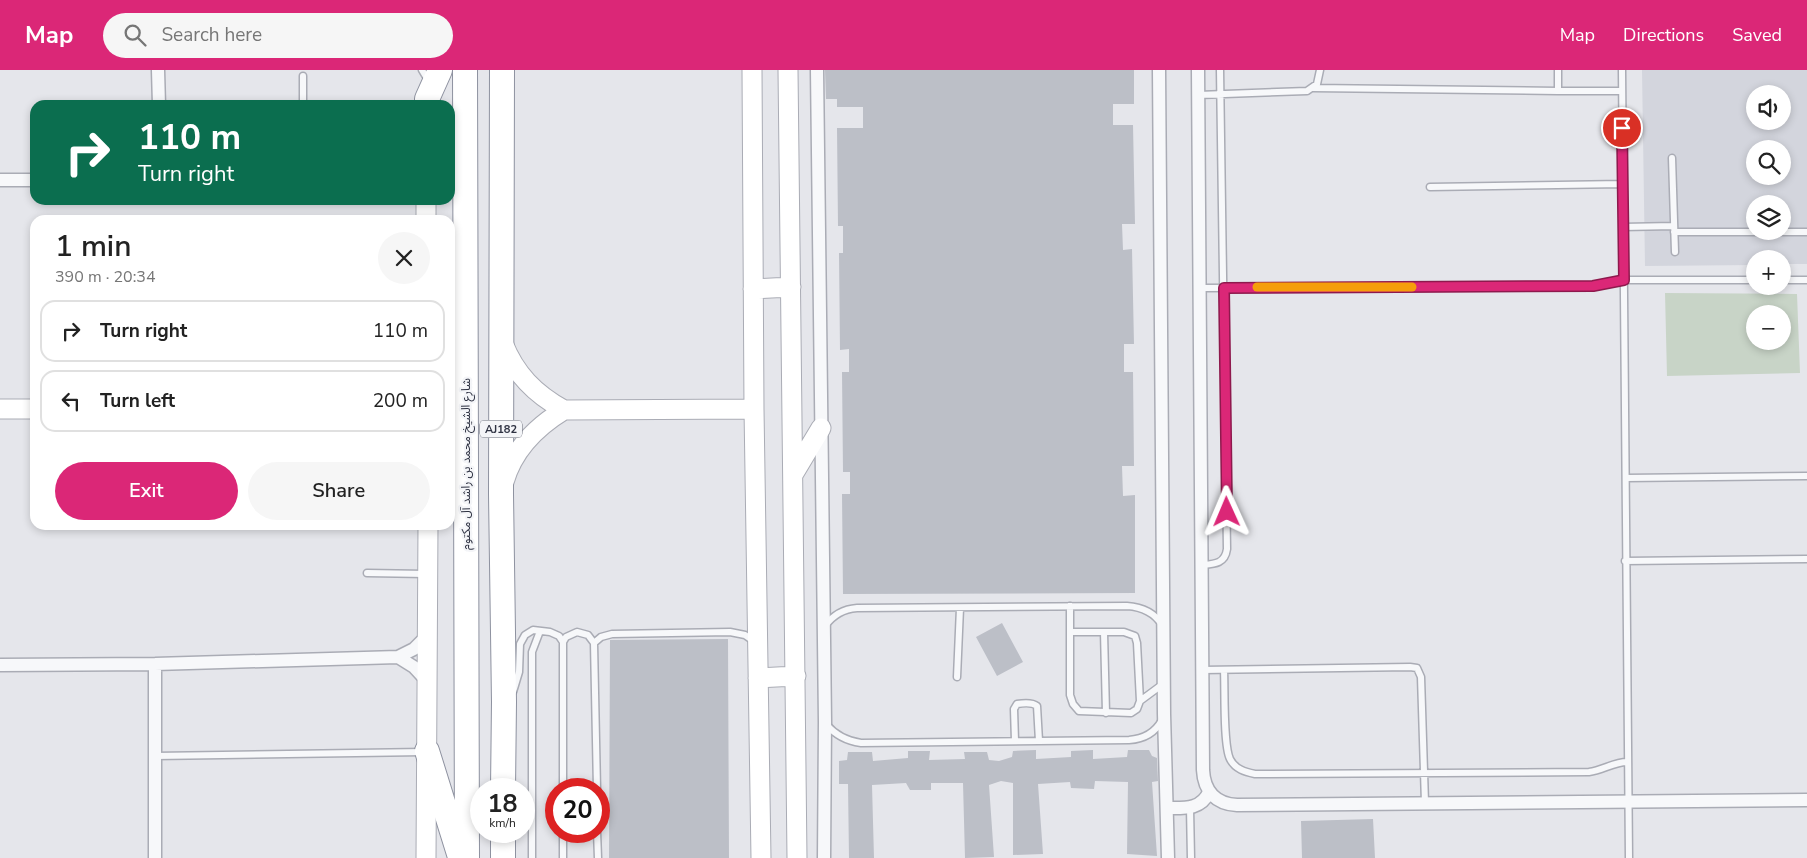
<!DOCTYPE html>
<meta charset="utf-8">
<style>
body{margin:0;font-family:"Nunito Sans","Noto Sans Arabic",sans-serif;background:#f6f6f6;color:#222;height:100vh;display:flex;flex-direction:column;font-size:19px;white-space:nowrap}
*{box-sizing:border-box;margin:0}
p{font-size:16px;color:#767676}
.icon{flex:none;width:28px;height:28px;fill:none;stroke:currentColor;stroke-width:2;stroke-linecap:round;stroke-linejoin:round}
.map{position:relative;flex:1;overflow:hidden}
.drawer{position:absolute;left:30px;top:145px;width:425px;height:315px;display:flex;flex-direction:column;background:#fff;border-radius:15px;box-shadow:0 2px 8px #0003}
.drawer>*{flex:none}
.guide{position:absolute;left:30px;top:30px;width:425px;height:105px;border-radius:15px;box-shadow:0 2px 8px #0003;background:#0b6e4f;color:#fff;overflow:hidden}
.controls{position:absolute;left:1746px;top:15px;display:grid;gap:10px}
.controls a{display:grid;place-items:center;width:45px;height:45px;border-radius:50%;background:#fff;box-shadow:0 2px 8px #0003;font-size:25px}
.speed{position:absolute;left:470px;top:708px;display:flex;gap:10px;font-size:25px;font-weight:700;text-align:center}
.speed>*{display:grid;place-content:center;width:65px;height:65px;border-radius:50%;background:#fff;box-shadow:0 2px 8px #0003;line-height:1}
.speed small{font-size:12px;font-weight:400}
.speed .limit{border:8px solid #d22;background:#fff;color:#111}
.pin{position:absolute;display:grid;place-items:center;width:42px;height:42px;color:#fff;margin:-21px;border:2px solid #fff;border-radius:50%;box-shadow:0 1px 5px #0007}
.me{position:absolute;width:55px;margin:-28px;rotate:359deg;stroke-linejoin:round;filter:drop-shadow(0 0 4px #0008)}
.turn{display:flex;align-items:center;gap:18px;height:105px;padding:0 25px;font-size:22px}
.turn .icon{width:65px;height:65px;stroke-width:2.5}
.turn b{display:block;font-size:35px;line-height:42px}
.round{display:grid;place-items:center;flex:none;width:52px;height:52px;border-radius:26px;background:#f6f6f6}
.head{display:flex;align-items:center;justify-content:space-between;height:85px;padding:0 25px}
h1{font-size:30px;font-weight:600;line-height:38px}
.primary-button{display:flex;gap:10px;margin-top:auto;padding:10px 25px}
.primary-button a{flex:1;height:58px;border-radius:30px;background:#db2777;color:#fff;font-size:20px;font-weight:600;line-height:58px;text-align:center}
.primary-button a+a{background:#f6f6f6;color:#222}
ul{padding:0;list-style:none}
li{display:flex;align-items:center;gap:15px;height:62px;margin:0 10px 8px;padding:0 15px;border:2px solid #e0e0e0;border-radius:15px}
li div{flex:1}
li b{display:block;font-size:19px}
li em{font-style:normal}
header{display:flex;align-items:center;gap:30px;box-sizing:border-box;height:70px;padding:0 25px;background:#db2777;color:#fff}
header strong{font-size:24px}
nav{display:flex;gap:28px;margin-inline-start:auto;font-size:18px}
.search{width:350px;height:45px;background:#f6f6f6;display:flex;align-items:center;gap:12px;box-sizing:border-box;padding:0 18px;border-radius:28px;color:#767676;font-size:19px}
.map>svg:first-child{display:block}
.built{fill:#d3d5dd;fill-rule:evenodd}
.green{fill:#c8d4c7;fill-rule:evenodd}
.building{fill:#bcbfc7}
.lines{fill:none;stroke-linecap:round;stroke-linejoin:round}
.lane-casing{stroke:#aaacb5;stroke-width:9}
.street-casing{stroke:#aaacb5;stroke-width:15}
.secondary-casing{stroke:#aaacb5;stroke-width:21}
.highway-casing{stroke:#8e92a0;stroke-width:26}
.lane{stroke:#f7f8fa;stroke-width:6}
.street{stroke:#f7f8fa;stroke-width:12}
.secondary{stroke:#fff;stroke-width:19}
.highway{stroke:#fff;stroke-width:24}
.route-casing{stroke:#8e194d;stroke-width:12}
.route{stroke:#db2777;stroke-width:9}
.slow{stroke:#f59e0b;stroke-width:9}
.labels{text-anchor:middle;stroke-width:4.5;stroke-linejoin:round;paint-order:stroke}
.shield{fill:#f4f5f8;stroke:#696c79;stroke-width:1}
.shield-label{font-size:11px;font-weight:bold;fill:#2e3242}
.street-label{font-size:12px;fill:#2e3242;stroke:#f4f5f8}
</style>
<header>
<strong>Map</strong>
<div class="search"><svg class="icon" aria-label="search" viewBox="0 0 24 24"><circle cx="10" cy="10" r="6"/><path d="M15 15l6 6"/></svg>Search here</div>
<nav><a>Map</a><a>Directions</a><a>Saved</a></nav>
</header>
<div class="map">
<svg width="1807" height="788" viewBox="0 0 1807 788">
<rect width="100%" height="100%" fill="#e5e6eb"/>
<path class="built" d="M1642 0H1807V194H1783L1782 189H1755V195L1645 196ZM1755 24H1782V51H1755ZM1755 79H1782V106H1755ZM1755 134H1782V161H1755Z"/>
<path class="green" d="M1665 223 1797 224 1800 303 1667 306ZM1755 244H1782V271H1755Z"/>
<path class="building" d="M825 0H1134V34H1113V55H1133L1135 154H1122L1123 180 1132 179 1134 274H1124V302H1133L1134 396H1122L1123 426 1135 425V523L843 524 842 424H850V402H843L842 302H849V279L840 280 839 183H843V156H838L837 58H863V37H837V29H826Z
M1002 553 1023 592 997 606 976 567Z
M728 569 729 788H609L610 570Z
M1036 680V689L1071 687V681L1093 680V689L1127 687 1128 680H1149L1152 686 1157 688 1158 711 1152 712 1157 786 1127 784 1128 712 1095 711 1094 719 1071 718 1070 712 1038 714 1043 784 1013 785V713L1001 711 989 715 994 787 965 788 963 713H931V720H910L906 713 872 715 874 788H849L848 714H839V691L847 690 848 682H872L873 691 908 688V681H930L929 690 965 689 964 682H987L989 690 999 691 1012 687 1013 681Z
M1373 749 1375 788H1302L1301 751Z"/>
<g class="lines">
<defs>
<path id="lane" d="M422 0 428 10
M1558 0V21H1622
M1622 0 1629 788
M303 6V35
M1313 18 1558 21
M1198 25 1307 21 1317 14 1320 0
M1672 88 1675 182
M1430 117 1623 114
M1623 157 1674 156
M1674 162H1807
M1782 210H1807
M1199 218 1593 216 1624 210H1755
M1626 408 1807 406
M1625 491 1807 489
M1202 495C1214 494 1225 494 1227 479L1220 0
M367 503 426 504
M1070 536V562
M825 556C833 545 843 539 857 538L1127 536C1142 537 1154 542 1162 555
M1104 562 1106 643
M563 572 566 567 577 562 588 565 594 573 597 719
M594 573 601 567 612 564 730 562 745 565 755 572
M1202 600 1410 597 1417 598 1421 607 1425 733
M1224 600C1225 618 1223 675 1230 689 1235 699 1245 702 1255 704L1589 702C1603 700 1614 692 1627 692
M957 607 960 538
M513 622 519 602 520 574 525 565 533 560 550 562 559 566 563 572V719
M1140 631 1137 573 1135 566 1124 562H1070V625L1073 634 1079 641 1131 643 1137 639 1140 631 1163 614
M826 654C836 666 847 671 861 673L1129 670C1144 669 1155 663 1162 650
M1015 671 1014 639 1017 634C1023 633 1032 632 1037 636L1039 671
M155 686 424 682
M1190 738 1191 788
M563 761V788
M597 761 598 788
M532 788V582L540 561"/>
<path id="street" d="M158 0 159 35
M817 0 825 652 824 788
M1159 0 1164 644 1168 788
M1198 0 1203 700C1204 721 1216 734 1237 735L1807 730
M0 110H35
M398 587 414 597 426 610
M155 594V788
M0 595 155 594 398 587 414 579 426 567
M1167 738C1184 738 1201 740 1209 722"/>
<path id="secondary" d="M752 0 754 339 761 788
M788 0 797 788
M426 130V150
M753 219 791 217
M503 273C515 304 535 324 564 340L754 339
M0 339H35
M794 403 821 358
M504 412C513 380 536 357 564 340
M758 608 796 606
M426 788 428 455"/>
<path id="highway" d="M465 0 467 788
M502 0 501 424 504 632 503 719
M427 29 440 0
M427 681 460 787
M503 788V761"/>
</defs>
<use href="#lane" class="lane-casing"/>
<use href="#street" class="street-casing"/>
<use href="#secondary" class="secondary-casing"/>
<use href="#highway" class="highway-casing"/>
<use href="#lane" class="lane"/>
<use href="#street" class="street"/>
<use href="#secondary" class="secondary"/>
<use href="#highway" class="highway"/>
</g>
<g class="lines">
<defs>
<path id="route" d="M1227 442 1224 218 1593 216 1624 210 1622 58"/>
</defs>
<use href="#route" class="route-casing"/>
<use href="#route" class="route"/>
<path class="slow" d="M1257 217H1412"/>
</g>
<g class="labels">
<rect class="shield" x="480" y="350.5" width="42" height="17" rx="4"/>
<g class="shield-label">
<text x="501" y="363">AJ182</text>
</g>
<g class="street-label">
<text transform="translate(466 394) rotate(-90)" y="4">شارع الشيخ محمد بن راشد آل مكتوم</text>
</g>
</g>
</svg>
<div class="controls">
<a><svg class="icon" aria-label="sound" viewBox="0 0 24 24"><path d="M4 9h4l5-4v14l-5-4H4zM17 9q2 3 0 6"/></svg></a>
<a><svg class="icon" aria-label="search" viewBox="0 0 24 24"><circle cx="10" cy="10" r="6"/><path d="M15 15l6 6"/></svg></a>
<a><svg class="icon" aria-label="layers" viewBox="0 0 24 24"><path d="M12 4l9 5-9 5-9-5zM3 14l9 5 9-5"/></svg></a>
<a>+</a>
<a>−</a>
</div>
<div class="speed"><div>18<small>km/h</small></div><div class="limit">20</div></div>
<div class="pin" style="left:1622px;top:58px;background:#d93025"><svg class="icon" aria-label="arrive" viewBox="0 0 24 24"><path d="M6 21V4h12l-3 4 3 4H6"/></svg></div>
<svg class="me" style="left:1227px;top:442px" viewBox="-20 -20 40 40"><path d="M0-17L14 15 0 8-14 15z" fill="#db2777" stroke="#fff" stroke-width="4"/></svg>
<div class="guide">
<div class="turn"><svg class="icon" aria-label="right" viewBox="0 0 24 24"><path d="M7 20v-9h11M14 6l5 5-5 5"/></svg><div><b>110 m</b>Turn right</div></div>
</div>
<section class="drawer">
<div class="head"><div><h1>1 min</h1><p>390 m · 20:34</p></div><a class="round"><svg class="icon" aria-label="close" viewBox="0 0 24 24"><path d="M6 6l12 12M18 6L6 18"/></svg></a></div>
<ul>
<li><svg class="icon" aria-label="right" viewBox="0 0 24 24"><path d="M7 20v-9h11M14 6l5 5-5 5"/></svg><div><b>Turn right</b></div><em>110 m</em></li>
<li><svg class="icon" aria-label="left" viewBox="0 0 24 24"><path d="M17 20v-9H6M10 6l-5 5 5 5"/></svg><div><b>Turn left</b></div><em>200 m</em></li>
</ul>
<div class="primary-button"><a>Exit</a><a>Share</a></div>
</section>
</div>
